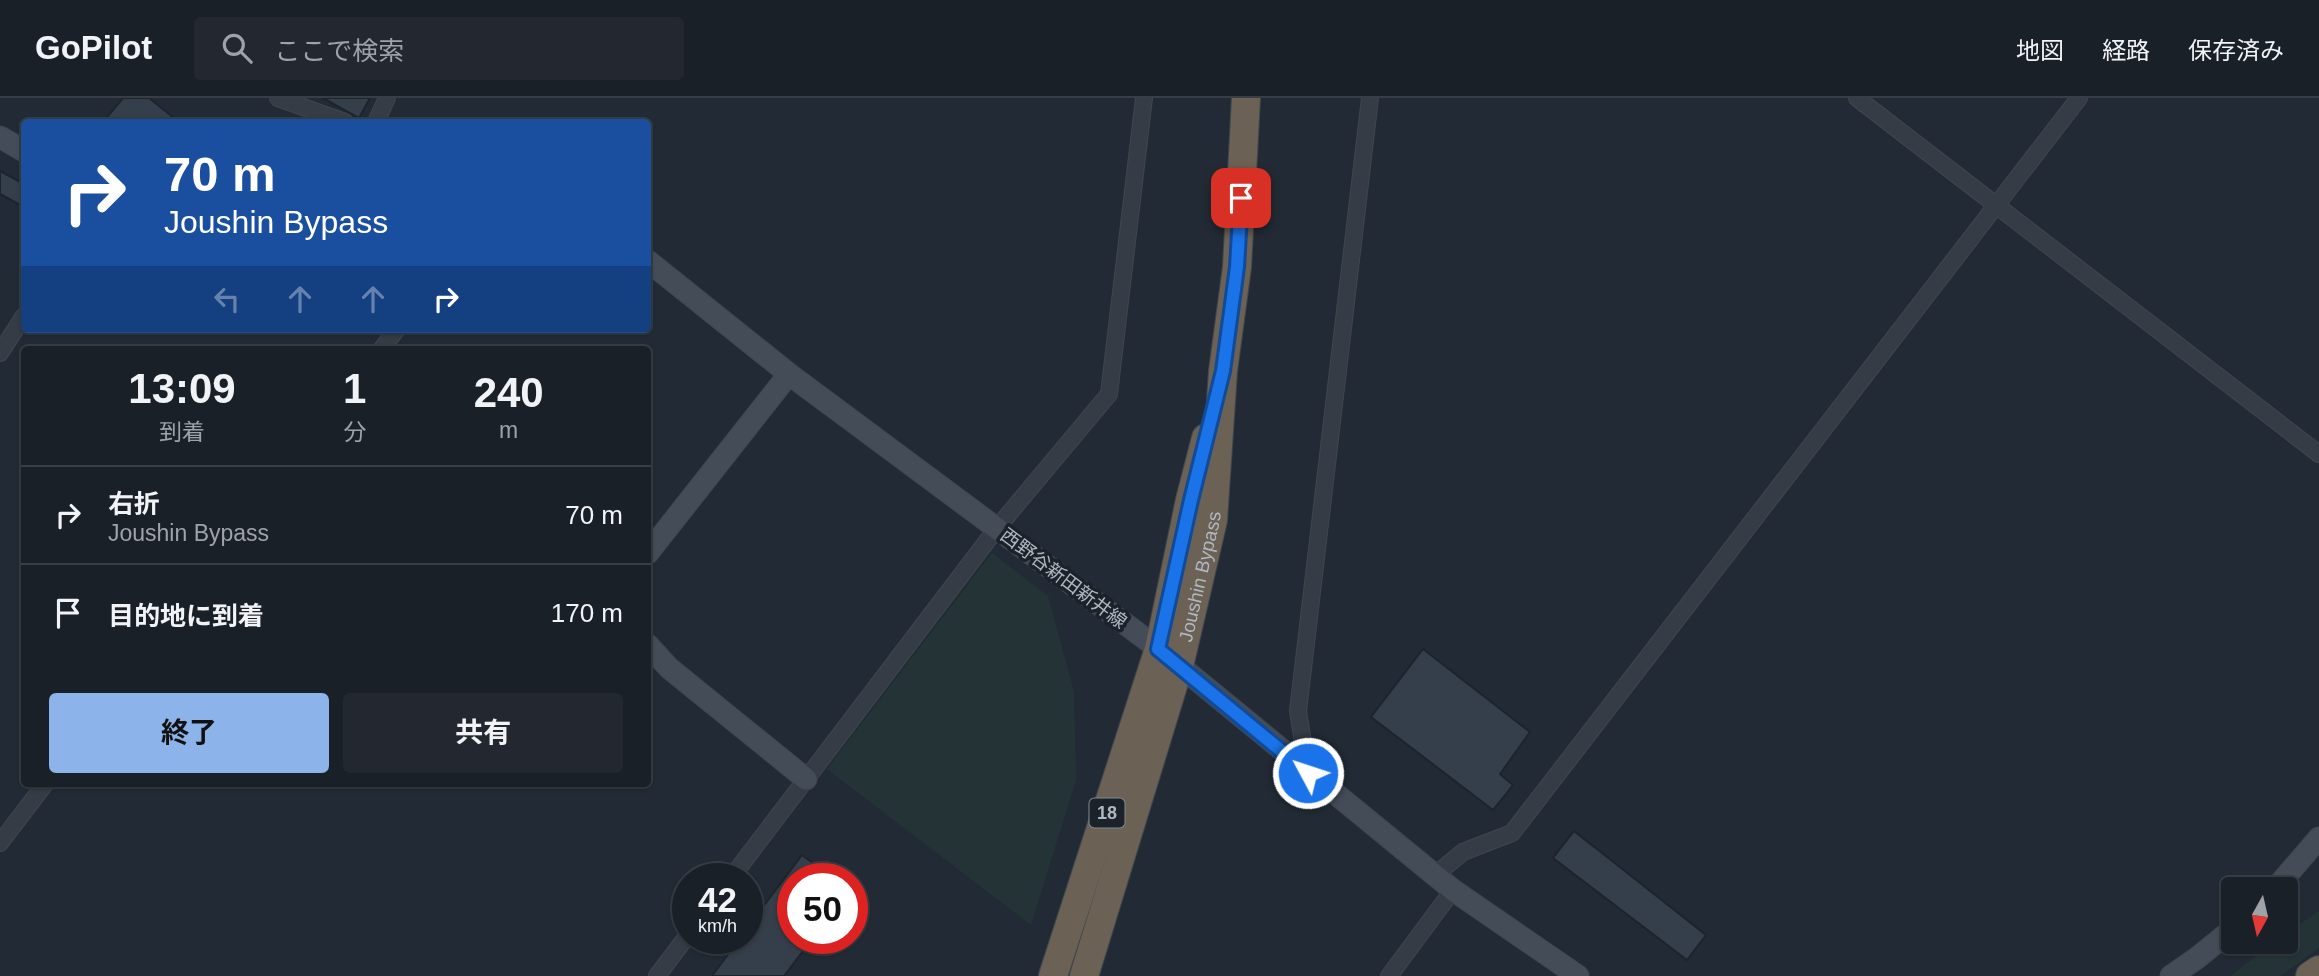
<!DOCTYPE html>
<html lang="ja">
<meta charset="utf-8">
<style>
body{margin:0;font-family:Helvetica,"Noto Sans JP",sans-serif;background:#232830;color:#f1f3f6;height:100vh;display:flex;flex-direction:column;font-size:26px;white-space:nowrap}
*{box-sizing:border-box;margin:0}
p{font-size:23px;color:#9fa3a8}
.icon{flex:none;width:38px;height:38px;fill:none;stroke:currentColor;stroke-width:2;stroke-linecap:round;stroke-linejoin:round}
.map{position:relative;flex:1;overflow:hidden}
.details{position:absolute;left:21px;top:248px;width:630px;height:441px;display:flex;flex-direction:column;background:#1a2028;border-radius:7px;box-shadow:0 2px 5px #0004,0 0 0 2px #383e45}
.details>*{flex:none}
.top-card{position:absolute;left:21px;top:21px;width:630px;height:214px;border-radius:7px;box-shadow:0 2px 5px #0004,0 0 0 2px #383e45;background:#1a4fa0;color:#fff;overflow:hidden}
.needle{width:46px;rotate:188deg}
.tools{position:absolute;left:2221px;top:779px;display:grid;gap:14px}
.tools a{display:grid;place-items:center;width:77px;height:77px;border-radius:7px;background:#1a2028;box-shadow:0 2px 5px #0004,0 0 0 2px #383e45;font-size:35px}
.speed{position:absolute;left:672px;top:765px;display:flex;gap:14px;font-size:35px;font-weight:700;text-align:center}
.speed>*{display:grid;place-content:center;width:91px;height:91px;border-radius:50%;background:#1a2028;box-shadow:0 2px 5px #0004,0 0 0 2px #383e45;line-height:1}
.speed small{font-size:18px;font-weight:400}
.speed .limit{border:10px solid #d22;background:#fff;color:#111}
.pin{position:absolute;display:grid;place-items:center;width:60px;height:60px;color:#fff;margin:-30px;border-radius:14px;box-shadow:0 4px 10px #0006}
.me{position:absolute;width:77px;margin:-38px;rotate:310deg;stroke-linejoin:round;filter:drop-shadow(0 0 5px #0008)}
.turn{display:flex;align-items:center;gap:24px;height:147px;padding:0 28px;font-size:32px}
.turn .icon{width:91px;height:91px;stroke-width:2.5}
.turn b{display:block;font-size:49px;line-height:60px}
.lanes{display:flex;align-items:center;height:66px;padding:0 28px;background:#0003;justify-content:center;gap:35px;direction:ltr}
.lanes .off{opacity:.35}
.eta{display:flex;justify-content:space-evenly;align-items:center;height:119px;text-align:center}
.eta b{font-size:42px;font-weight:700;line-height:49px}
.button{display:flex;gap:14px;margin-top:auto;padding:14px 28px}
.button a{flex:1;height:80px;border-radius:7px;background:#8db3eb;color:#111;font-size:28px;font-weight:700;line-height:80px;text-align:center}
.button a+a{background:#232830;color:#f1f3f6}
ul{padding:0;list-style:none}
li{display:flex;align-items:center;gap:21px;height:98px;padding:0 28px;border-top:2px solid #383e45}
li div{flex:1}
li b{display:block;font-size:26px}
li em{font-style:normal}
header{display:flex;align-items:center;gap:42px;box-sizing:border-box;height:98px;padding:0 35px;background:#1a2028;border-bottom:2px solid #383e45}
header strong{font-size:33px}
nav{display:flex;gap:38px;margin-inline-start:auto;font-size:24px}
.search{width:490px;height:63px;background:#232830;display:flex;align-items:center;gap:18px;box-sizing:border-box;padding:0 24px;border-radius:7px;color:#9fa3a8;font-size:26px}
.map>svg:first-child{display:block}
.green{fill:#243436}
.building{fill:#353f4b;stroke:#1d242c;stroke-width:2}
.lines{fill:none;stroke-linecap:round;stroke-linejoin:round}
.street-casing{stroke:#3f464f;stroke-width:18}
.secondary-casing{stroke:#3f464f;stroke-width:23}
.highway-casing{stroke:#404750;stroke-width:30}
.street{stroke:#363c45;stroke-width:16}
.secondary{stroke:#444c58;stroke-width:21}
.highway{stroke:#6b6154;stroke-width:28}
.route-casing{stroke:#114b97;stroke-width:18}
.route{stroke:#1a73e8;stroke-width:12}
.labels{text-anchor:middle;stroke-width:7;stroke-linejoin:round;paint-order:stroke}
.shield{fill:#1b222a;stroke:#838a94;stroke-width:2}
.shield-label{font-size:18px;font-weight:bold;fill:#b0b7c2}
.street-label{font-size:19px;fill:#b0b7c2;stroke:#1b222a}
</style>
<header>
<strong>GoPilot</strong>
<div class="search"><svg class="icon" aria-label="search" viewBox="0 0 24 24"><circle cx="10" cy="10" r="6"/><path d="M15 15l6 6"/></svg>ここで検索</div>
<nav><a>地図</a><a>経路</a><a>保存済み</a></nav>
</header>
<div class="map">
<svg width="2319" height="878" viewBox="0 0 2319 878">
<rect width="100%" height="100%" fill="#222b35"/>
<path class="green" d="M992 455 1048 498 1074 594 1076 682 1031 827 827 671Z
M2319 813V850L2280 878H2230L2275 844H2286V836Z"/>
<path class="building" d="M123 0H149L179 24H103Z
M323 0H370L359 20Z
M0 73 24 86V109L0 96Z
M1423 551 1530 634 1500 676 1513 687 1493 712 1371 619Z
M1574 733 1706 837 1687 862 1553 760Z
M802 757 833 780H793V840H813L784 878H712L740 840H747V830Z"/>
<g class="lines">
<defs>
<path id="street" d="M278 0 345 24
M1857 0 2319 356
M376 24 387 0
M381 252 397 231
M0 255 24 218
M1308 675 1298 613 1370 0
M0 745 45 686
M1435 777 1463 754 1512 735 2079 0
M731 780 997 430 1109 296 1144 0
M657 878 688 837
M1389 878 1453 792"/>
<path id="secondary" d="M0 39 24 53
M648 163 789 276 1159 551 1453 792 1578 878
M648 455 789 276
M648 547 669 570 806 681
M2275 791 2319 740
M2171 878 2197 860 2233 831"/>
<g id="highway">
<path d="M1053 878 1159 551 1190 402 1206 340"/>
<path id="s1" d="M1084 878 1179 568 1213 422 1223 273 1237 169 1246 0"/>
<path d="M2310 878 2319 872"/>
</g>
</defs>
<use href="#street" class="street-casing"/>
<use href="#secondary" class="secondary-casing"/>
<use href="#highway" class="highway-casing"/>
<use href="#street" class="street"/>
<use href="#secondary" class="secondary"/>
<use href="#highway" class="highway"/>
</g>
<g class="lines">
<defs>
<path id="route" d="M1241 100 1237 169 1223 273 1191 402 1158 551 1308 675"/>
</defs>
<use href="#route" class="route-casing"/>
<use href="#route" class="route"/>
</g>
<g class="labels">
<rect class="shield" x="1089.5" y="700.5" width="35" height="29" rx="5"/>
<g class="shield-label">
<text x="1107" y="721">18</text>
</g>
<g class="street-label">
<text dy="7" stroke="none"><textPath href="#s1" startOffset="416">Joushin Bypass</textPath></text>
<text transform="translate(1064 480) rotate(37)" y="7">西野谷新田新井線</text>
</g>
</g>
</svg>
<div class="tools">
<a><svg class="needle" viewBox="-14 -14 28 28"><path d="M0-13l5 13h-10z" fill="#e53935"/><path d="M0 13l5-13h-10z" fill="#9fa3a8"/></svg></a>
</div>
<div class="speed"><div>42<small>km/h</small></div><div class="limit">50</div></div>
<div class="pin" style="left:1241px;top:100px;background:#d93025"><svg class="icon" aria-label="arrive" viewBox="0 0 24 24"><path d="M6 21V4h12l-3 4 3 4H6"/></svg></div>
<svg class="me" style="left:1308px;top:675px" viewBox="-20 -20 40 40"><circle r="17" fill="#1a73e8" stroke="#fff" stroke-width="3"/><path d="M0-11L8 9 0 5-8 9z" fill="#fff"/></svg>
<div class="top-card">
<div class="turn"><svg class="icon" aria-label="right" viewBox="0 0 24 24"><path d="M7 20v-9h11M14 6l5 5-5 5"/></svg><div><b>70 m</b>Joushin Bypass</div></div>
<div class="lanes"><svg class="icon off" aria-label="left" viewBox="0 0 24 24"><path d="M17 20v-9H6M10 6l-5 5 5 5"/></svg><svg class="icon off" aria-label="ahead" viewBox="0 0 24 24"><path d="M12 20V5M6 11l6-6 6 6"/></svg><svg class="icon off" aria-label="ahead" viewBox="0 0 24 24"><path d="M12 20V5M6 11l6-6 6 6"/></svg><svg class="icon" aria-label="right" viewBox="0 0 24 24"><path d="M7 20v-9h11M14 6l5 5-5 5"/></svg></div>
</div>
<section class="details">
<div class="eta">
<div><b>13:09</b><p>到着</p></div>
<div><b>1</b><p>分</p></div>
<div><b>240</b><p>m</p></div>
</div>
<ul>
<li><svg class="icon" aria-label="right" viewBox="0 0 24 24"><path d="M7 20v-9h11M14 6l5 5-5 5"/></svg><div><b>右折</b><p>Joushin Bypass</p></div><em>70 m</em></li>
<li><svg class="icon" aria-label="arrive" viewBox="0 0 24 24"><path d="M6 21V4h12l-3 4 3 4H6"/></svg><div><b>目的地に到着</b></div><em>170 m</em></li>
</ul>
<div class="button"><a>終了</a><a>共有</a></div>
</section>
</div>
